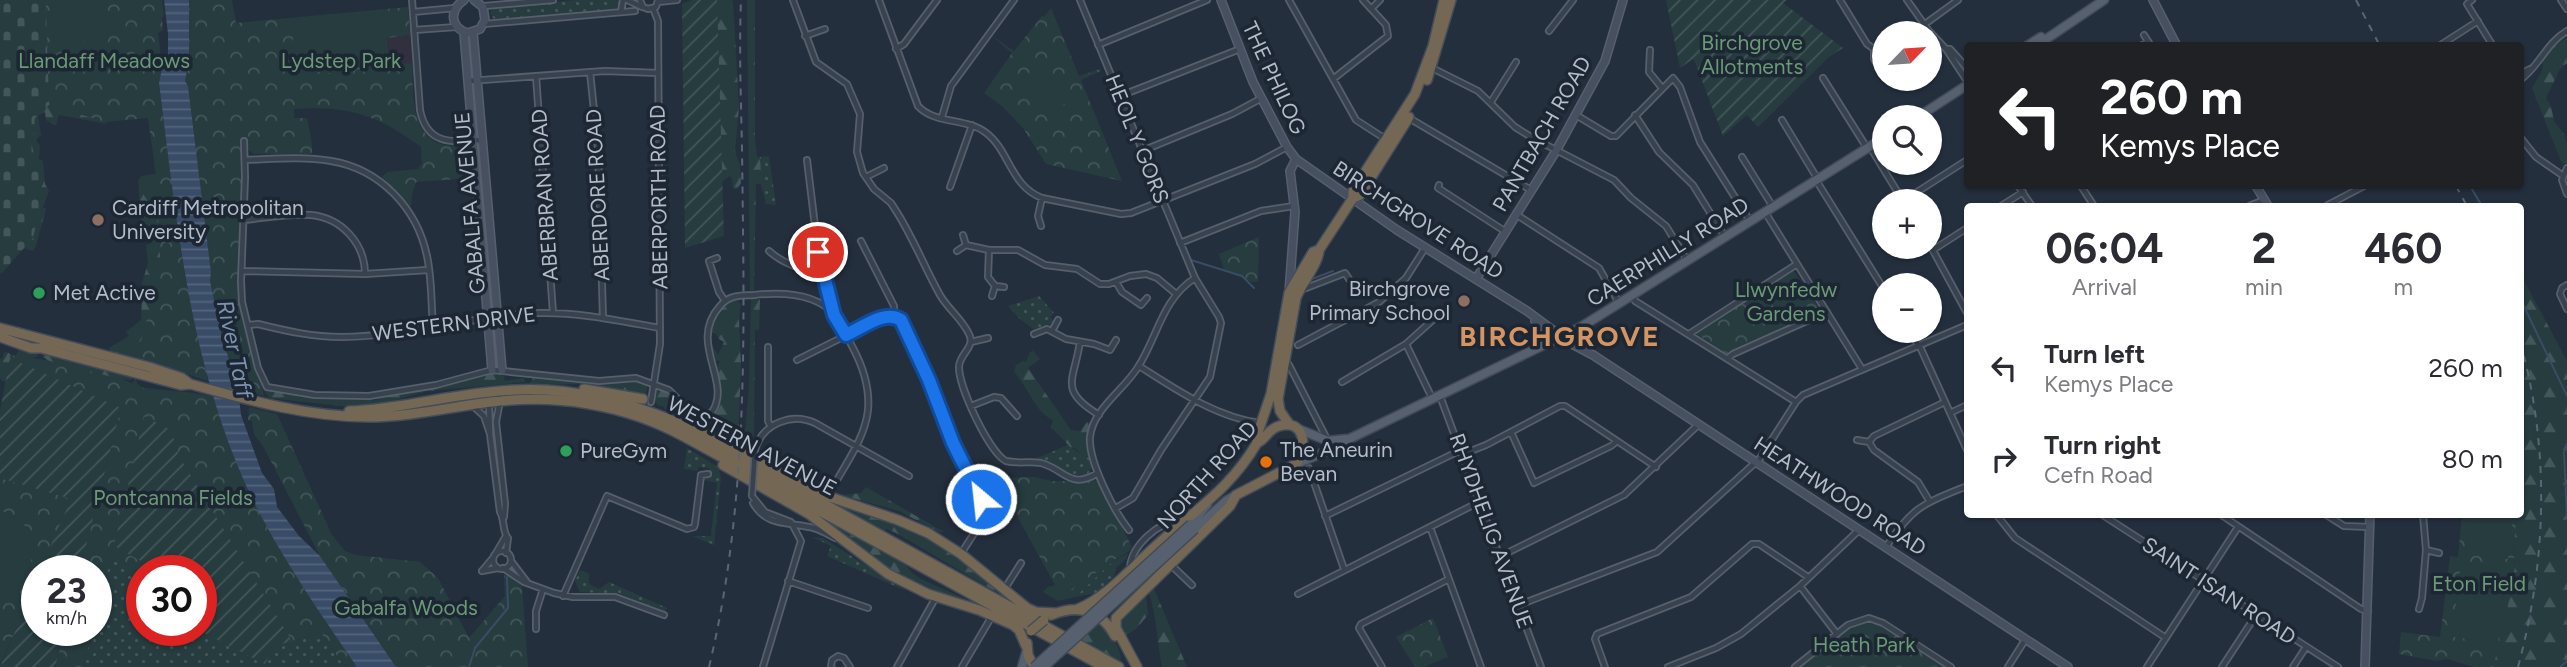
<!DOCTYPE html>
<meta charset="utf-8">
<style>
body{margin:0;font-family:Figtree,sans-serif;background:#f7f7f7;color:#2b2b33;height:100vh;display:flex;flex-direction:column;font-size:26px;white-space:nowrap}
*{box-sizing:border-box;margin:0}
p{font-size:23px;color:#7c7c81}
.icon{flex:none;width:38px;height:38px;fill:none;stroke:currentColor;stroke-width:2;stroke-linecap:round;stroke-linejoin:round}
.map{position:relative;flex:1;overflow:hidden}
.details{position:absolute;left:1964px;top:203px;width:560px;height:315px;display:flex;flex-direction:column;background:#fff;border-radius:7px;box-shadow:0 2px 5px #0004}
.details>*{flex:none}
.guide{position:absolute;left:1964px;top:42px;width:560px;height:147px;border-radius:7px;box-shadow:0 2px 5px #0004;background:#202124;color:#fff;overflow:hidden}
.needle{width:46px;rotate:65deg}
.fabs{position:absolute;left:1872px;top:21px;display:grid;gap:14px}
.fabs a{display:grid;place-items:center;width:70px;height:70px;border-radius:50%;background:#fff;box-shadow:0 2px 5px #0004;font-size:35px}
.speed{position:absolute;left:21px;top:555px;display:flex;gap:14px;font-size:35px;font-weight:700;text-align:center}
.speed>*{display:grid;place-content:center;width:91px;height:91px;border-radius:50%;background:#fff;box-shadow:0 2px 5px #0004;line-height:1}
.speed small{font-size:18px;font-weight:400}
.speed .limit{border:10px solid #d22;background:#fff;color:#111}
.pin{position:absolute;display:grid;place-items:center;width:60px;height:60px;color:#fff;margin:-30px;border:4px solid #fff;border-radius:50%;box-shadow:0 2px 7px #0007}
.me{position:absolute;width:77px;margin:-38px;rotate:332deg;stroke-linejoin:round;filter:drop-shadow(0 0 5px #0008)}
.turn{display:flex;align-items:center;gap:24px;height:147px;padding:0 21px;font-size:32px}
.turn .icon{width:91px;height:91px;stroke-width:2.5}
.turn b{display:block;font-size:49px;line-height:60px}
.eta{display:flex;justify-content:space-evenly;align-items:center;height:119px;text-align:center}
.eta b{font-size:42px;font-weight:700;line-height:49px}
ul{padding:0;list-style:none}
li{display:flex;align-items:center;gap:21px;height:91px;padding:0 21px}
li div{flex:1}
li b{display:block;font-size:26px}
li em{font-style:normal}
.map>svg:first-child{display:block}
.medical{fill:#32303f}
.grass{fill:url(#grass-dots)}
.forest{fill:url(#forest-firs)}
.cemetery{fill:url(#cemetery-stones)}
.park{fill:url(#park-crowns)}
.garden{fill:url(#garden-furrows)}
.pitch{fill:#263c3f}
.water{fill:url(#water-rules)}
.lines{fill:none;stroke-linecap:round;stroke-linejoin:round}
.stream{stroke:#394c67;stroke-width:2}
.street-casing{stroke:#565f6c;stroke-width:8}
.secondary-casing{stroke:#565f6c;stroke-width:10}
.primary-casing{stroke:#414a57;stroke-width:11}
.highway-casing{stroke:#434c59;stroke-width:12}
.street{stroke:#38414e;stroke-width:4.5}
.secondary{stroke:#465061;stroke-width:7}
.primary{stroke:#56606e;stroke-width:8}
.highway{stroke:#746855;stroke-width:9}
.rail{stroke:#5a6575;stroke-width:2;stroke-dasharray:7 7;stroke-linecap:butt}
.street-bridge-casing{stroke:#565f6c;stroke-width:8;stroke-linecap:butt}
.primary-bridge-casing{stroke:#414a57;stroke-width:11;stroke-linecap:butt}
.highway-bridge-casing{stroke:#434c59;stroke-width:12;stroke-linecap:butt}
.street-bridge{stroke:#38414e;stroke-width:4.5}
.primary-bridge{stroke:#56606e;stroke-width:8}
.highway-bridge{stroke:#746855;stroke-width:9}
.route-casing{stroke:#114b97;stroke-width:18}
.route{stroke:#1a73e8;stroke-width:12}
.education-dot{fill:#8d6e63;stroke:#1d2633;stroke-width:2.5}
.leisure-dot{fill:#2e9e5b;stroke:#1d2633;stroke-width:2.5}
.food-dot{fill:#e8710a;stroke:#1d2633;stroke-width:2.5}
.labels{text-anchor:middle;stroke-width:7;stroke-linejoin:round;paint-order:stroke}
.park-label{font-size:21px;fill:#6b9a76;stroke:#1d2633}
.street-label{font-size:21px;fill:#b4bcc9;stroke:#1d2633}
.poi-label{font-size:21px;fill:#b4bcc9;stroke:#1d2633;text-anchor:start}
.water-label{font-size:23px;font-style:italic;fill:#7c92b1;stroke:#1d2633}
.district-label{font-size:28px;font-weight:bold;letter-spacing:2px;fill:#d59563;stroke:#1d2633}
</style>
<div class="map">
<svg width="2567" height="667" viewBox="0 0 2567 667">
<defs>
<pattern id="grass-dots" width="8" height="8" patternUnits="userSpaceOnUse" patternTransform="scale(1.75)"><rect width="8" height="8" fill="#263c3f"/><path d="M2 2h.1M6 6h.1" fill="none" stroke="#435659" stroke-width="1.8" stroke-linecap="round"/></pattern>
<pattern id="forest-firs" width="22" height="20" patternUnits="userSpaceOnUse" patternTransform="scale(1.75)"><rect width="22" height="20" fill="#263c3f"/><path d="M5 1l3.5 6h-7zM16 11l3.5 6h-7z" fill="#435659"/></pattern>
<pattern id="cemetery-stones" width="16" height="16" patternUnits="userSpaceOnUse" patternTransform="scale(1.75)"><rect width="16" height="16" fill="#263c3f"/><path d="M2 7V4a2 2 0 0 1 4 0v3zM10 15v-3a2 2 0 0 1 4 0v3z" fill="#435659"/></pattern>
<pattern id="park-crowns" width="20" height="18" patternUnits="userSpaceOnUse" patternTransform="scale(1.75)"><rect width="20" height="18" fill="#263c3f"/><path d="M2 6a3 3 0 1 1 6 0M12 15a3 3 0 1 1 6 0" fill="none" stroke="#435659"/></pattern>
<pattern id="garden-furrows" width="10" height="10" patternUnits="userSpaceOnUse" patternTransform="scale(1.75)"><rect width="10" height="10" fill="#263c3f"/><path d="M-1 1l2-2M0 10L10 0M9 11l2-2" fill="none" stroke="#435659"/></pattern>
<pattern id="water-rules" width="6" height="5" patternUnits="userSpaceOnUse" patternTransform="scale(1.75)"><rect width="6" height="5" fill="#394c67"/><path d="M0 2.5h6" fill="none" stroke="#53647b"/></pattern>
</defs>
<rect width="100%" height="100%" fill="#242f3e"/>
<path class="medical" d="M410 35 412 63 389 65 387 37Z"/>
<path class="grass" d="M577 0H620V9L495 21 490 13 493 7Z
M769 156 776 205 766 204 759 177 761 172 760 157Z
M1039 296 1054 313 1050 317 1055 323 1033 329 1019 318 1008 306Z
M1068 445C1073 449 1084 456 1090 458L1093 466 1088 474C1071 480 1054 463 1037 458Z
M687 448 718 467 721 477 714 545 692 536H711L717 483 704 480 706 477H711L709 468 698 467V471L684 469Z
M812 537 823 538 906 591 827 556 831 546Z
M112 553 142 577V630H198L265 663 273 646 321 633 345 667H83L93 630H96V616Z
M1128 553 1126 559 1116 568 1114 576 1096 593 1075 597 1111 563Z
M580 570 589 574V584L599 589 609 582 667 608 665 611 620 594 580 592 575 581Z"/>
<path class="forest" d="M38 0H48L107 124 59 115 56 125H53L46 120 45 112 38 116 41 135 36 140 40 146 39 159 43 161 45 184 49 191 43 207 46 209 36 246 33 251 23 248 31 158Z
M713 0H732L733 2 739 107 735 152 740 165 741 183 737 189H733L732 178 729 176 717 186 713 103 720 92 716 82Z
M747 0H755V138L757 157H760L761 172 759 177 761 184H756L754 291 750 293Z
M2567 37V63L2560 69 2546 98 2551 106 2554 121 2564 134 2567 144V163L2562 164 2532 88 2542 71 2543 61 2554 47Z
M160 173 189 307 152 361 143 365 136 360V354L131 353 128 358 111 354 109 348 129 336 126 332 141 320 142 297 139 293 148 263 146 245 151 243V229L141 225 138 180 142 176Z
M2520 273 2567 361V667H2493L2515 563 2513 548 2517 515 2520 514Z
M739 297V303H741L739 319 741 364 738 442 728 441 713 433 717 424 710 416 716 409 720 396 715 371 720 361 712 360 709 350 713 347 718 355 724 342 719 339 716 334 709 332C715 315 721 303 739 297Z
M751 299H760L759 330H755L754 439 751 449 744 445 749 387Z
M20 348 39 352 37 357 28 358 49 361 42 356 44 353H48L133 374 131 380 123 379 130 386 136 378 137 383 142 388 2 381 0 378V359L3 358V353L7 352 15 357Z
M1033 351 1040 359 1028 368 1071 430 1080 431 1087 422H1090L1087 441 1090 455 1086 457 1081 455 1077 449 1070 447 1051 427 1053 420C1035 412 1028 386 1014 372L1016 365 1023 361 1026 362 1030 352Z
M258 371 268 386 297 392 300 398C309 395 366 396 373 401L392 394 447 383H461L468 378 490 373 504 376 505 381 522 378 526 382 427 391 385 403 341 406 270 398 260 386 255 373Z
M535 375 626 379 648 384 645 396 583 384 529 385Z
M655 387 666 390 695 418 709 420 712 428 710 431 665 410 663 406H658L654 399Z
M866 487 944 532H939L899 511 842 495 861 493Z
M824 499C859 512 898 520 931 539 960 556 982 579 1008 599L896 533 887 529 882 532Z
M811 511 902 560 912 573 921 579 1001 615 907 581 875 561Z
M1122 529 1132 549 1111 563 1075 597 1058 601 1043 592 1048 587 1056 585Z
M1152 588 1154 589 1187 667H1162C1157 642 1157 617 1149 593Z
M1146 596 1148 615 1136 629 1123 637 1120 631 1121 616Z
M1100 621C1109 632 1124 649 1120 663L1079 640Z"/>
<path class="cemetery" d="M0 0H46L49 105 35 118 32 146 43 193 33 238 2 273H0Z"/>
<path class="park" d="M46 0H162L164 16 162 18 163 30 158 33 162 68 159 83 185 276 208 381 151 362 113 353 141 341 160 273V255L156 175 148 118 105 122 49 105Z
M189 0H232L236 23 408 7 410 35 387 38 389 64 412 63C414 91 409 136 444 145 454 147 462 143 470 151L472 178 416 182 412 194 411 207 382 177 387 172 418 169 422 163 421 147C378 115 348 105 294 109V118H307C309 131 313 141 312 154H254L247 149 246 139H243L238 276 240 305 264 396 238 389 222 337 210 281 211 272 188 86 185 81 189 60Z
M1051 8 1079 76 1100 69 1101 71 1081 80 1122 181 1046 164 1023 128 1003 107 984 93 1012 53 992 36 1014 51 1042 16 1044 17Z
M1259 237 1258 282H1252L1224 270 1219 254Z
M1793 270 1819 308 1817 314 1727 354 1695 333Z
M10 355 50 361 124 380 144 388 194 393 213 397 252 498 290 564 357 667H345L321 633 274 646 265 664 198 630H201V570H142V577L112 554 96 616V570H80L121 408 10 358Z
M249 407 277 414 332 535 345 551 356 555 420 562 438 578 469 638 505 596 504 575H508L522 586 528 667H396L320 556 263 446 254 434 252 421 248 420Z
M1034 477 1051 481H1069L1077 483 1093 480 1099 482 1132 547 1067 593 1055 585 996 478Z
M0 478 72 499 42 570H37V582L0 665Z
M2462 515H2517L2513 548 2515 567 2499 655 2496 656 2493 667H2474L2447 659 2437 661 2399 654 2401 632 2440 637 2450 556 2458 557Z
M1433 618 1448 657 1423 667H1415L1396 637Z
M1867 620 1876 621 1948 667H1797L1852 624Z
M65 630H93L83 667H55Z"/>
<path class="garden" d="M692 0H717L724 236 685 248 682 4Z
M1666 0H1787L1783 3 1843 48 1829 57 1758 127 1747 115 1723 136 1695 62 1693 59 1680 68Z
M10 358 121 408 80 570H40L71 499 0 478V411Z
M144 416 171 430 179 456 292 641 274 646 265 664 198 630H201V570H157L114 546Z
M37 579V630H65L55 667H0Z"/>
<path class="pitch" d="M52 0H105L108 40 55 44Z
M381 13 386 64 352 68V71H346L345 69V73H326L325 71 295 73 292 21Z
M1040 65 1067 102 1046 117 1019 80Z
M1792 280 1807 305 1783 321 1767 296Z
M0 510C30 523 42 540 27 571 20 584 14 594 0 599Z
M2471 515H2513L2508 559 2466 554Z
M2461 564 2507 570 2498 643 2452 637Z"/>
<path class="water" d="M164 0H189V60L185 81 188 86 211 272 210 281 222 337 238 389 241 415 262 473 274 489 277 507 299 536 320 556 396 667H357C318 610 269 540 242 476 188 351 176 216 159 83L162 68 168 63V34Z"/>
<g class="lines">
<path class="stream" d="M2470 186 2482 206
M1191 260 1242 276 1254 288
M1312 279 1333 271
M2520 298 2567 396
M2567 444 2564 453 2567 517
M469 667 475 648 508 608 507 577
M2560 667 2567 661"/>
<defs>
<path id="street" d="M412 0 420 110C427 146 453 142 482 140
M627 0 642 7
M640 0 643 7 648 9 656 7 658 0
M793 0 816 62 847 84 860 114 857 152 863 173 874 189 891 203 898 214C914 240 925 268 940 295 948 309 962 319 969 334 976 347 959 354 959 367 959 388 989 452 1006 461 1018 464 1029 461 1041 463 1066 470 1070 490 1098 473
M879 0 918 106C934 124 966 118 985 132 1010 150 1010 186 1042 198L1121 214 1131 213 1255 164 1287 147
M1080 0 1195 278 1219 317 1221 323 1210 377 1161 450 1133 498 1116 508
M1289 0 1356 120 1387 140
M1840 0 1867 44 1874 49 1885 47
M1907 0 1929 31 1946 49
M2472 0 2467 4 2493 46
M2561 0 2567 9
M658 2 677 0
M484 6 553 0
M1371 9 1380 0
M413 12 455 8
M621 12 623 0
M484 24 635 11
M414 30 456 27
M1549 31 1573 0
M1907 33 1925 24 1958 0
M2144 35 2151 46
M805 36 825 29
M1098 45 1207 0
M2141 46 2148 41
M2439 46 2478 21
M896 49 904 44 937 0
M1874 49V59L1883 75
M1650 50 1649 72 1662 88
M1432 68 1478 91 1515 127 1531 137 1614 180 1631 198 1666 226 1687 260
M1967 68 1950 49H1946L1967 81
M590 72 598 149 603 318
M2520 74 2530 69
M536 76 553 313
M1823 78 1867 148
M1333 79 1388 36 1386 25 1363 0
M2520 80C2539 67 2546 43 2567 31
M469 81 605 71 658 73
M1120 96 1240 49
M1491 102 1516 62
M1576 115 1611 136H1616L1673 78 1680 87 1700 142 1750 221
M1635 115 1659 152 1693 185 1725 237
M942 117 951 86 1014 0
M1409 118 1531 190
M1782 120 1817 178
M2520 137 2536 157 2562 175
M244 141 245 177 241 281 242 302 258 368 267 387 315 395 369 396 436 385 492 370 599 381 636 378 669 390 695 416 700 417 712 412C733 381 687 343 720 306 730 294 741 296 754 295 781 292 816 293 835 315 843 324 847 337 853 348 863 367 870 388 868 410 865 438 846 463 833 487
M1870 147 1903 201
M1142 151 1232 114 1262 98
M1742 157 1773 207
M245 160C273 159 303 156 331 161 380 169 417 208 427 256 432 279 431 303 433 326
M807 160 819 259 834 314
M2567 168 2562 180 2567 194
M866 177 884 168
M1816 180 1885 291
M1439 185 1438 188 1506 232
M2018 186 2032 206
M2081 186 2094 206
M950 187 972 125
M1903 201 1967 160
M2001 206 2023 192
M2249 206 2264 200
M2326 206 2364 186
M1765 212 1862 369
M1517 215 1599 268 1619 303
M244 220C265 218 290 213 311 215 342 218 365 244 365 274
M1041 226 1038 216 1042 198
M963 235 966 245
M861 241 894 306V316C914 327 945 426 957 452 965 468 981 488 983 506 985 522 968 541 961 554
M1180 243 1261 211 1294 206
M1930 245 1967 313
M1933 250 1967 228
M769 251C781 262 805 273 821 270
M957 251 966 245 989 250
M717 258 709 261 719 292 725 301
M242 271 365 274 428 270
M1116 282 1122 292 1141 305 1147 298
M2567 285 2562 288 2560 294 2567 309
M1004 287 995 286 988 277 989 250H1018L1045 265 1077 269 1100 284H1109L1130 276 1146 274 1157 278 1175 293
M1301 290 1345 273 1349 279
M992 296 995 286
M1632 296 1635 301 1796 402
M249 325 258 324C286 331 313 337 342 337 408 336 472 316 538 313 579 312 620 321 660 328
M1052 331 1058 320
M1909 331 1921 349 1967 450
M1034 334 1047 329 1066 339 1094 344 1110 350 1116 340
M1689 334 1797 264
M971 342 988 338
M1080 342C1074 381 1058 390 1099 415
M1406 344 1432 398
M1298 345 1379 302 1406 278 1425 248
M768 347V421L771 427
M1728 358 1733 354 1827 312
M797 360 879 319 894 316
M1289 365 1327 439
M1139 366C1175 389 1217 418 1261 423
M1342 382 1406 344 1436 317
M498 391 500 401 496 422 505 504 504 517
M1440 396 1541 667
M651 402 660 344 658 21 653 8
M489 404 490 433
M473 406 484 416 490 434 500 512C505 520 502 532 508 538L506 553
M971 406 994 397 1001 398 1017 416
M1950 413 1967 405
M1511 432 1534 483 1611 446 1616 442
M1857 440 1869 442
M755 450C762 424 791 412 815 423L909 476
M1463 454 1486 445 1560 406H1565L1656 467
M1757 463 1796 402 1803 395 1967 325
M1309 468 1344 569
M752 496 765 512 791 522 801 541 763 667
M1930 502 1918 482 1874 450 1869 442 1874 436 1945 402
M753 503C766 526 787 522 809 527 818 528 827 534 835 538
M1996 514 2015 538 2166 638
M2101 514 2338 667
M2220 514 2361 609 2368 611
M2325 514 2344 526 2370 527
M1325 516 1461 450
M1430 527 1481 667
M1129 530C1114 511 1088 461 1090 437 1093 409 1124 390 1138 367 1158 336 1162 299 1195 278
M1886 547C1913 506 1923 504 1967 486
M2426 550 2439 553
M493 560a9 9 0 1 1 18 0a9 9 0 1 1-18 0Z
M496 553 506 536
M1501 556 1624 495 1699 424
M511 561 527 582
M1170 564 1192 585
M503 568 524 582 554 593 573 597H615L664 615
M1130 568C1131 546 1159 520 1181 522
M482 571 492 559
M482 571 498 568
M788 581 868 608
M1800 586 1837 634
M1004 590 1021 563
M1298 594 1481 501
M563 596 607 496 687 529 694 527 695 524 701 475 708 474
M1519 605 1657 552 1756 462
M2419 609 2422 598 2426 550 2423 514
M536 629V611L543 589
M831 667 832 660 838 656 844 658 850 667
M897 667 936 597
M962 667 992 616
M1382 667 1359 628 1361 624 1449 579
M1605 667 1595 639 1597 634 1691 597 1752 544H1759L1808 577
M1668 667 1716 648 1741 634 1800 586 1859 530
M1795 667 1848 625 1869 618 1883 623 1951 667
M2008 667 2025 640
M2147 667 2238 527
M2222 667 2256 615
M2293 667 2306 647"/>
<path id="secondary" d="M464 0C449 10 450 28 468 33L480 29 485 20 483 7 474 0
M1221 0 1253 82 1287 147 1296 159 1397 230 1527 311 1558 334
M2153 0 2177 46
M473 32 502 370
M464 33 492 370
M2256 186 2268 206
M1476 279 1556 151 1605 61 1623 0
M1289 293 1295 212 1290 171 1296 159
M1535 321 1552 334H1561
M1569 339 1574 345 1593 355 2068 667
M2365 667 2370 514"/>
<path id="primary" d="M2027 46 2041 37
M2036 46 2104 0
M1918 117 1967 85
M1296 428 1328 441 1346 439
M1296 464 1341 445 1349 439 1581 327 1885 137
M1191 524 1207 505
M1195 529 1226 501 1236 495
M1022 667 1027 650"/>
<path id="highway" d="M1427 80 1451 0
M1353 198 1360 195 1409 117
M0 328 149 367 182 378 190 384
M0 337 31 348H41L181 385 190 384C248 400 308 417 368 417 409 417 450 407 491 402 556 394 624 404 683 436L1104 667
M584 389 643 399
M349 411C404 409 458 392 514 390 569 387 625 401 676 422L1119 667
M1289 424 1280 411 1278 399 1296 298C1301 284 1319 263 1319 250
M707 433 827 496 898 520 928 533 961 554 1027 608 1036 612 1055 613
M1257 443 1256 438 1271 394 1289 293 1313 252 1319 250 1353 198V191L1415 94 1433 46 1444 0
M723 465 809 514 888 574 928 594 979 610 1013 625 1019 630 1026 646
M1078 609C1109 596 1133 566 1158 544 1196 509 1230 489 1257 443 1266 439 1268 429 1279 426 1305 418 1308 448 1296 464L1236 495 1230 506 1116 618V628L1137 667
M1051 615C1078 604 1101 610 1115 636
M1027 643 1028 655 1034 667"/>
</defs>
<use href="#street" class="street-casing"/>
<use href="#secondary" class="secondary-casing"/>
<use href="#primary" class="primary-casing"/>
<use href="#highway" class="highway-casing"/>
<use href="#street" class="street"/>
<use href="#secondary" class="secondary"/>
<use href="#primary" class="primary"/>
<use href="#highway" class="highway"/>
<path class="rail" d="M2356 0 2380 46
M2456 186 2467 206
M709 667C750 497 744 322 742 149 741 99 739 49 741 0
M2518 667C2547 560 2550 448 2520 341"/>
<defs>
<path id="street-bridge" d="M752 496 755 450"/>
<path id="primary-bridge" d="M1034 667 1191 524
M1044 667 1195 529"/>
<path id="highway-bridge" d="M1031 631 1044 620"/>
</defs>
<use href="#street-bridge" class="street-bridge-casing"/>
<use href="#primary-bridge" class="primary-bridge-casing"/>
<use href="#highway-bridge" class="highway-bridge-casing"/>
<use href="#street-bridge" class="street-bridge"/>
<use href="#primary-bridge" class="primary-bridge"/>
<use href="#highway-bridge" class="highway-bridge"/>
</g>
<g class="lines">
<defs>
<path id="route" d="M818 252 834 315 846 335C862 328 885 309 901 320L929 380 953 443 981 499"/>
</defs>
<use href="#route" class="route-casing"/>
<use href="#route" class="route"/>
</g>
<g class="education-dot">
<circle cx="98" cy="220" r="7"/>
<circle cx="1464" cy="301" r="7"/>
</g>
<g class="leisure-dot">
<circle cx="39" cy="293" r="7"/>
<circle cx="566" cy="451" r="7"/>
</g>
<circle class="food-dot" cx="1266" cy="462" r="7"/>
<g class="labels">
<g class="park-label">
<text x="1752" y="50">Birchgrove<tspan x="1752" dy="24">Allotments</tspan></text>
<text x="104" y="68">Llandaff Meadows</text>
<text x="341" y="68">Lydstep Park</text>
<text x="1786" y="297">Llwynfedw<tspan x="1786" dy="24">Gardens</tspan></text>
<text x="173" y="505">Pontcanna Fields</text>
<text x="2479" y="591">Eton Field</text>
<text x="406" y="615">Gabalfa Woods</text>
<text x="1864" y="652">Heath Park</text>
</g>
<g class="street-label">
<text transform="translate(1274 78) rotate(65)" y="7">THE PHILOG</text>
<text transform="translate(1542 134) rotate(-60)" y="7">PANTBACH ROAD</text>
<text transform="translate(1137 139) rotate(68)" y="7">HEOL Y GORS</text>
<text transform="translate(545 195) rotate(-94)" y="7">ABERBRAN ROAD</text>
<text transform="translate(598 195) rotate(-93)" y="7">ABERDORE ROAD</text>
<text transform="translate(659 197) rotate(-91)" y="7">ABERPORTH ROAD</text>
<text transform="translate(470 203) rotate(-95)" y="7">GABALFA AVENUE</text>
<text transform="translate(1418 220) rotate(33)" y="7">BIRCHGROVE ROAD</text>
<text transform="translate(1668 252) rotate(-32)" y="7">CAERPHILLY ROAD</text>
<text transform="translate(454 324) rotate(-7)" y="7">WESTERN DRIVE</text>
<text transform="translate(752 446) rotate(28)" y="7">WESTERN AVENUE</text>
<text transform="translate(1207 475) rotate(-48)" y="7">NORTH ROAD</text>
<text transform="translate(1840 496) rotate(33)" y="7">HEATHWOOD ROAD</text>
<text transform="translate(1491 531) rotate(70)" y="7">RHYDHELIG AVENUE</text>
<text transform="translate(2219 591) rotate(33)" y="7">SAINT ISAN ROAD</text>
</g>
<g class="poi-label">
<text x="112" y="215">Cardiff Metropolitan<tspan x="112" dy="24">University</tspan></text>
<text x="1450" y="296" text-anchor="end">Birchgrove<tspan x="1450" dy="24">Primary School</tspan></text>
<text x="53" y="300">Met Active</text>
<text x="1280" y="457">The Aneurin<tspan x="1280" dy="24">Bevan</tspan></text>
<text x="580" y="458">PureGym</text>
</g>
<g class="water-label">
<text transform="translate(235 349) rotate(78)" y="8">River Taff</text>
</g>
<g class="district-label">
<text x="1560" y="346">BIRCHGROVE</text>
</g>
</g>
</svg>
<div class="fabs">
<a><svg class="needle" viewBox="-14 -14 28 28"><path d="M0-13l5 13h-10z" fill="#e53935"/><path d="M0 13l5-13h-10z" fill="#7c7c81"/></svg></a>
<a><svg class="icon" aria-label="search" viewBox="0 0 24 24"><circle cx="10" cy="10" r="6"/><path d="M15 15l6 6"/></svg></a>
<a>+</a>
<a>−</a>
</div>
<div class="speed"><div>23<small>km/h</small></div><div class="limit">30</div></div>
<div class="pin" style="left:818px;top:252px;background:#d93025"><svg class="icon" aria-label="arrive" viewBox="0 0 24 24"><path d="M6 21V4h12l-3 4 3 4H6"/></svg></div>
<svg class="me" style="left:981px;top:499px" viewBox="-20 -20 40 40"><circle r="17" fill="#1a73e8" stroke="#fff" stroke-width="3"/><path d="M0-11L8 9 0 5-8 9z" fill="#fff"/></svg>
<div class="guide">
<div class="turn"><svg class="icon" aria-label="left" viewBox="0 0 24 24"><path d="M17 20v-9H6M10 6l-5 5 5 5"/></svg><div><b>260 m</b>Kemys Place</div></div>
</div>
<section class="details">
<div class="eta">
<div><b>06:04</b><p>Arrival</p></div>
<div><b>2</b><p>min</p></div>
<div><b>460</b><p>m</p></div>
</div>
<ul>
<li><svg class="icon" aria-label="left" viewBox="0 0 24 24"><path d="M17 20v-9H6M10 6l-5 5 5 5"/></svg><div><b>Turn left</b><p>Kemys Place</p></div><em>260 m</em></li>
<li><svg class="icon" aria-label="right" viewBox="0 0 24 24"><path d="M7 20v-9h11M14 6l5 5-5 5"/></svg><div><b>Turn right</b><p>Cefn Road</p></div><em>80 m</em></li>
</ul>
</section>
</div>
